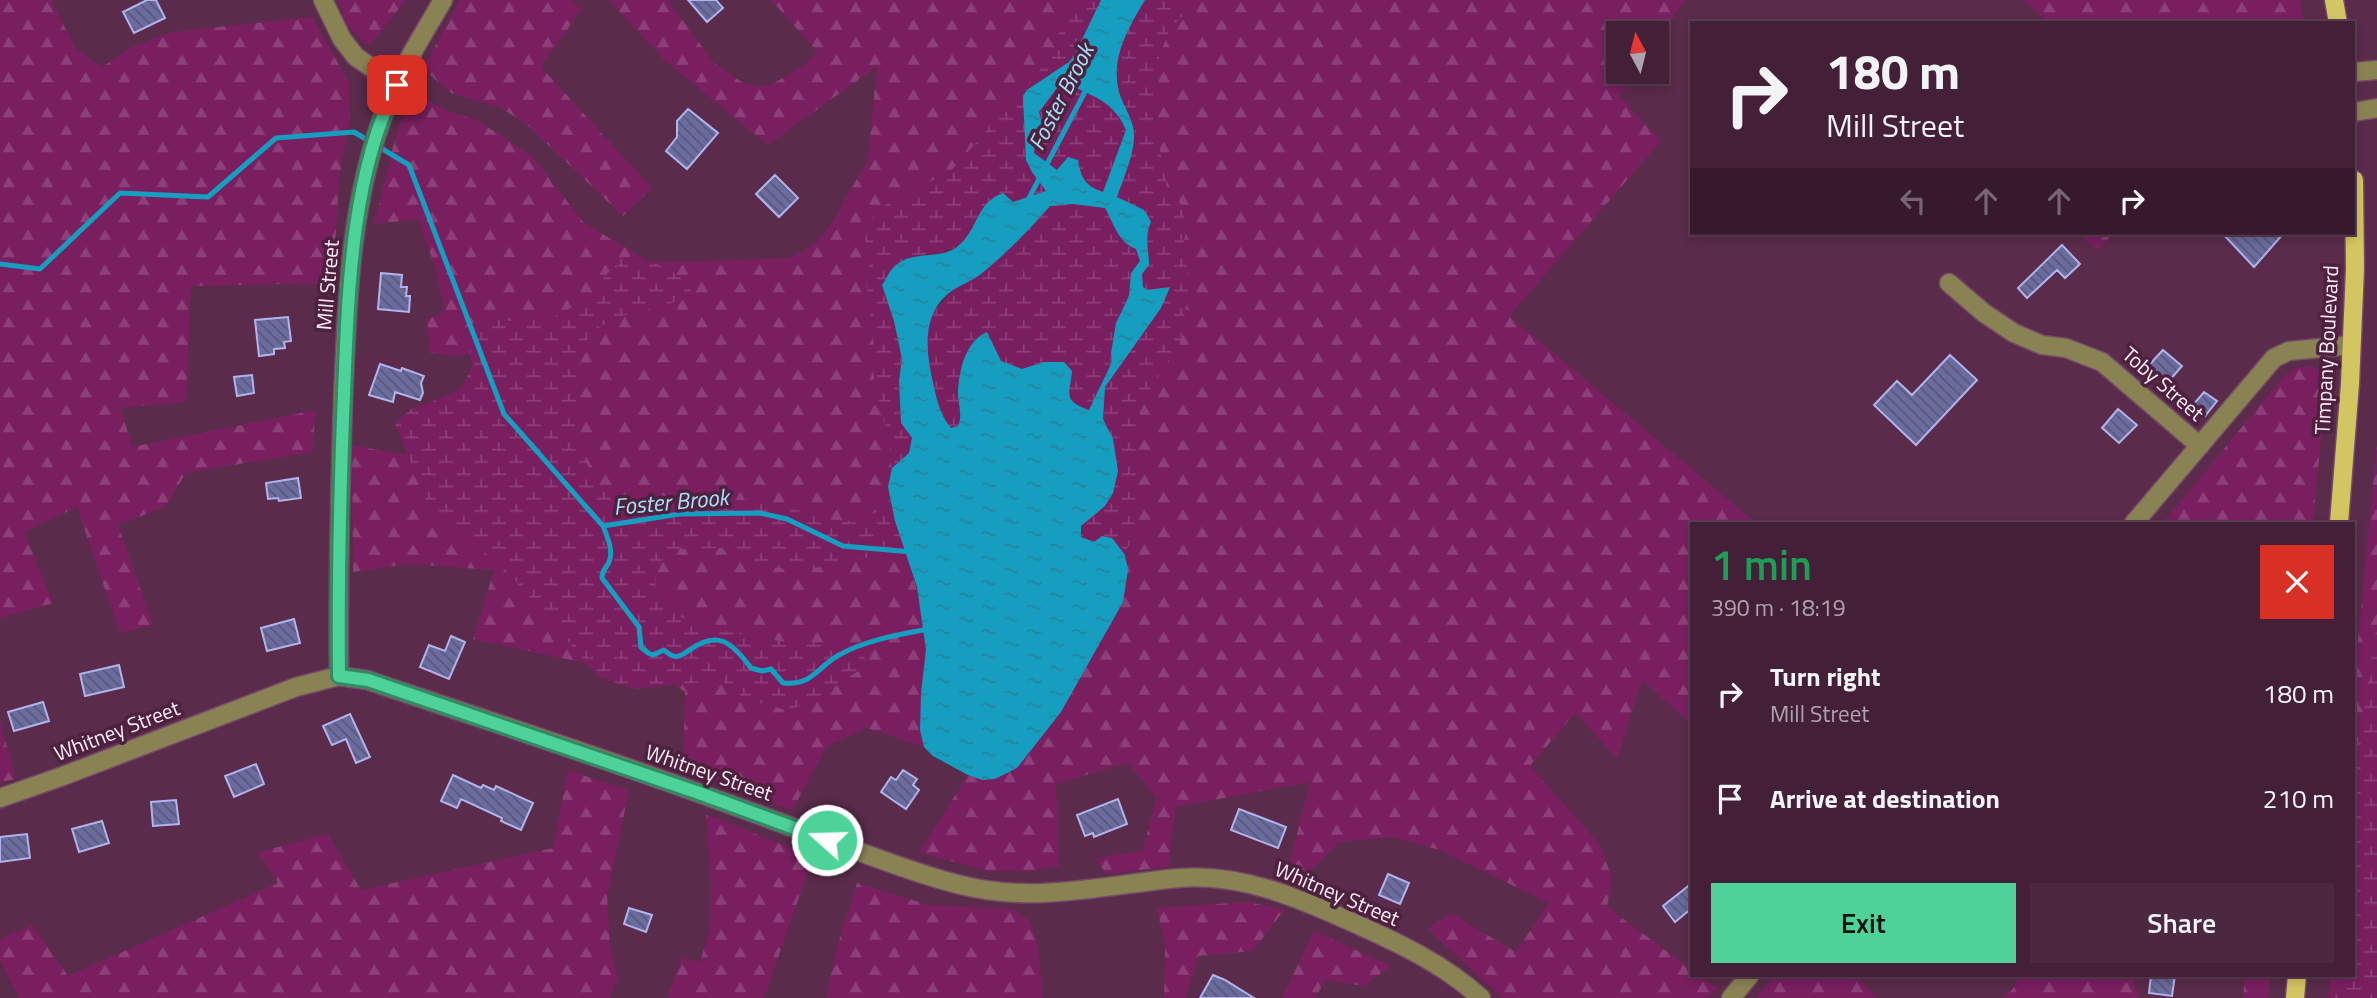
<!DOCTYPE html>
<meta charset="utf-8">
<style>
body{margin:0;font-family:"Titillium Web",sans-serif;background:#4b2840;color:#f1f3f6;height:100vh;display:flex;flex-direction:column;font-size:26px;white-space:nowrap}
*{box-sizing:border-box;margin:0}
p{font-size:23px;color:#afa3ae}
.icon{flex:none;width:38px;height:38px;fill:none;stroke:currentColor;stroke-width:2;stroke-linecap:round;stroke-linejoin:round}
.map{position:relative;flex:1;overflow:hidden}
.panel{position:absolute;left:1690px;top:522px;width:665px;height:455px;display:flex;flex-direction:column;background:#442038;border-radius:0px;box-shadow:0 4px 10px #0003,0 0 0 2px #5c3e53}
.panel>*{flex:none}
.guide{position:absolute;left:1690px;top:21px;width:665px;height:214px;border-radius:0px;box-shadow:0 4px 10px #0003,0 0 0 2px #5c3e53;background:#442038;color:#f1f3f6;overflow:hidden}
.needle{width:46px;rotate:353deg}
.buttons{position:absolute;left:1606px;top:21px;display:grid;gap:14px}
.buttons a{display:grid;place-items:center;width:63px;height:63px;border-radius:0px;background:#442038;box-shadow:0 4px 10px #0003,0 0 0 2px #5c3e53;font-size:35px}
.pin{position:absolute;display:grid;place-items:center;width:60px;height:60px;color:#fff;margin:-30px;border-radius:14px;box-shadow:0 4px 10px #0006}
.me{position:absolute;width:77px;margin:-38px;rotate:290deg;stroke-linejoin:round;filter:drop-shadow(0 0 5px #0008)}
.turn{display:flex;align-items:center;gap:24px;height:147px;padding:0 21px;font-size:32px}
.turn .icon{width:91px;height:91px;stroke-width:2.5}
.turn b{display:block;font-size:49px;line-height:60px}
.lanes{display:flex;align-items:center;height:66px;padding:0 21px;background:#0003;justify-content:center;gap:35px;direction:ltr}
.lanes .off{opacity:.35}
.round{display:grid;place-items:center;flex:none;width:74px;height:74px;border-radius:0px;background:#4b2840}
.headline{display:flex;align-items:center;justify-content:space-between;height:119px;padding:0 21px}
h1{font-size:42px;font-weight:600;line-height:52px;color:#1e9e55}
.button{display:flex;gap:14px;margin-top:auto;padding:14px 21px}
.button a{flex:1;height:80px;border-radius:0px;background:#4dd39a;color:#111;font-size:28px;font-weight:600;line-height:80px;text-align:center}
.button a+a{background:#4b2840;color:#f1f3f6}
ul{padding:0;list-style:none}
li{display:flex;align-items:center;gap:21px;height:105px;padding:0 21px}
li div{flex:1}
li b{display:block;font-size:26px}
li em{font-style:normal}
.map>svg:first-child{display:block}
.forest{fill:url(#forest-firs)}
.wetland{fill:url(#wetland-marsh)}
.water{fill:url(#water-ripples);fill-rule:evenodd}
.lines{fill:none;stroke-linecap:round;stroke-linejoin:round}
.stream{stroke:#169ec1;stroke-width:5}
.building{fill:url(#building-back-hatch);stroke:#b0b4ec;stroke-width:2}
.minor-casing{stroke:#744a66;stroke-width:21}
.major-casing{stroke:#744a66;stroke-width:21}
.minor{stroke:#898354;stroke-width:18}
.major{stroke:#d3c561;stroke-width:18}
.route-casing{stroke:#328964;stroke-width:18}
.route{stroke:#4dd39a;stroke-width:12}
.labels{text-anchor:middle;stroke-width:7;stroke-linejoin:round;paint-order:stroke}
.street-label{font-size:21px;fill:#feecf7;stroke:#4e213f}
.water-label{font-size:23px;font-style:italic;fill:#a4e2f8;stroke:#4e213f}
</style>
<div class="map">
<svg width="2377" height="998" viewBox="0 0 2377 998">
<defs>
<pattern id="forest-firs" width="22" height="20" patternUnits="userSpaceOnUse" patternTransform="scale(1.75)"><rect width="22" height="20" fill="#791f60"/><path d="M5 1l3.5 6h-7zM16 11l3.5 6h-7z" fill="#8d4078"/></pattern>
<pattern id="wetland-marsh" width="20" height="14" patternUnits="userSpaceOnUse" patternTransform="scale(1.75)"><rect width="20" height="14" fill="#791f60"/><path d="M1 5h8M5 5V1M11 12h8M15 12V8" fill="none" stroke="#8d4078"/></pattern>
<pattern id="water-ripples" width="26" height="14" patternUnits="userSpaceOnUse" patternTransform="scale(1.75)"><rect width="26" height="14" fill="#169ec1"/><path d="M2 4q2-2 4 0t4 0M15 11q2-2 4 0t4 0" fill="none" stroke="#26849d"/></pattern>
<pattern id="building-back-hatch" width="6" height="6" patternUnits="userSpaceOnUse" patternTransform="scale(1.75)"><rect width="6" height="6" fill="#6a6ca0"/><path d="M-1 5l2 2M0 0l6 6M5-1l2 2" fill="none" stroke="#5a5871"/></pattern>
</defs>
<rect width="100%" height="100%" fill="#5a2b4a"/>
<path class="forest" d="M0 0H53L52 3 77 50 102 67 132 47 172 32 312 17 349 83 350 119 339 179 333 283 191 286 186 402 121 408 132 447 316 410 312 452 186 473 165 507 118 525 153 625 120 633 77 507 24 532 53 603 0 618Z
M338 0H406L369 46 346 25Z
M460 0H571L581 10 541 67 652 188 623 216 525 123 499 107 451 93 423 69Z
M609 0H668L713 62 746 85 769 86 806 64 817 51 771 0H1068L1053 55 934 191 871 251 866 281 874 344V382L889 441 892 468 888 487 890 500C902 550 926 598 926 651 926 684 917 714 924 747L867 728 827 746 792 810 683 769 685 692 654 669 603 667 473 639 494 570 409 564 353 572 352 445 406 455 505 349 459 356 430 353 427 319 445 312 434 264 418 219 374 224 395 139 412 92 448 111 477 120 532 156 584 223 648 261 690 262 790 258 815 244 831 224 868 160 877 66 768 145 664 60Z
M1145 0H1685L1657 40V33H1619V72H1636L1619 96 1661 141 1509 316 1756 523H1692V725L1642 680 1617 758 1575 713 1530 766 1600 845 1612 878 1607 907 1692 970V975H1699L1717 988 1708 998H1502L1428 929 1450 913 1516 952 1549 903 1439 850 1393 837 1339 842 1301 880 1285 882 1310 782 1176 807 1168 867 1106 874 1096 858 1143 851 1156 797 1128 763 1056 784 1059 866 1030 871H989L919 853 968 775 982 780 1017 768 1087 664 1123 602 1158 179 1141 153Z
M2024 0H2300L2304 23H2048Z
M2077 233H2114L2097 250Z
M2297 367H2314L2324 374 2326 385 2313 523H2163L2284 376Z
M2377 445V624L2354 772V679Z
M0 721 16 779 0 782Z
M568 770 629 791 607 896 610 947 618 978 609 998H19L0 960V939L32 925 68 976 278 883 258 852 328 834 361 890 553 848Z
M706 814 813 857 764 998H667L682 958 700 962 710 929 711 884Z
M857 883 929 905 1012 909 1030 921 1038 946 1043 998H826L837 947Z
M1248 902 1284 910 1253 951 1198 956 1186 998H1164L1165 947 1157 908Z
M1314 931 1391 966 1364 986 1326 980 1315 998H1282Z
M1775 975H1855L1877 998H1757Z
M2019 975H2132L2139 998H2000C2010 995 2017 985 2019 975Z
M2245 975H2270L2268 998H2243Z"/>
<path class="wetland" d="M1068 0H1198L1169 30 1156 66 1152 108 1167 188 1183 207 1186 231 1183 246 1187 255 1188 293 1180 343 1140 404 1134 532 1125 555 1080 547 1072 402 1067 394 1071 384 1006 372 977 337C965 354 957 375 958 397 959 408 962 416 958 426L951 428C935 409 921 347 928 322 932 309 946 302 951 291 955 282 955 258 957 247L939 254 912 256 882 285 894 321 902 359 899 381 901 423 912 438 909 453 892 468 889 441 874 382V344L866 281 870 258 865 239 875 210 951 171 1053 55Z
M623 257C645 256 674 270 690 285L691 294C664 311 625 309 597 329 577 344 579 376 577 398 573 427 574 443 590 469 593 475 596 483 601 487 632 512 714 498 753 500 786 502 824 526 857 520 868 517 880 510 891 506L903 545 876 556 800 571 751 564 722 548 679 549 660 562 655 584C662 593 671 612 681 617 704 628 756 638 781 641 807 644 851 639 868 661L862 669 833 686 811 703 786 710 747 700 721 680 634 689 599 677 503 567 430 511 395 424 411 409 439 399 461 388 472 367 466 330 480 316 511 321 555 316 590 298 606 275Z
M2377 624V998H2328L2331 975H2354V767Z"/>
<path class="water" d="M1101 0H1145C1127 30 1108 62 1121 98 1126 110 1133 120 1134 134 1135 152 1123 180 1117 197L1144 210 1151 222C1144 236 1149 250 1149 265L1142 274 1143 287 1147 290 1170 287 1161 308 1105 387 1103 419 1113 439 1118 471 1113 493 1105 506 1081 526V537L1094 542 1102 536 1112 538 1125 555 1128 570 1123 602 1061 712 1017 768 995 779 982 780 968 775 933 756 924 747 920 730 921 693 926 650 917 587 895 521 888 487 892 468 909 453 912 438 901 423 899 381 902 359 894 321 882 285C886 280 889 271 894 267 912 249 938 261 957 247 978 231 976 202 1003 193L1013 202 1046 191 1032 172 1026 160 1023 96 1027 90 1069 62 1075 54ZM1071 76 1076 88C1099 98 1116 106 1126 130L1103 192C1085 186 1081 178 1078 160L1068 157 1057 170 1034 153 1035 143 1043 127 1039 112 1057 88ZM1073 204 1105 208C1114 224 1118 242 1136 249L1140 261 1131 273 1129 296 1116 323 1111 353 1112 362 1089 410C1062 400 1070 395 1072 371L1064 362H1044L1022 369 1001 361 987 332C965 342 959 370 958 393 958 405 963 415 958 426L951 428C939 414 936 396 932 378 925 347 923 310 953 290 962 284 972 281 981 274 1006 254 1029 230 1050 206Z"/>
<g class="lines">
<path class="stream" d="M1028 200 1087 88
M0 264 40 269 120 193 208 197 276 138 354 132 409 165 504 414 603 526 680 514 760 513 787 519 843 546 912 552
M603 526C607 536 614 551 609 562 606 569 602 569 602 578L639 627 641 647 648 653 653 655 664 650C667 652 669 655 673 656 679 658 683 654 688 651 717 629 732 642 751 668L762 671 771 669 783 683C813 686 817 667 839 655 864 641 896 635 923 630"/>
</g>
<path class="building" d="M147 0H156L165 18 134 33 123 12Z
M688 0H716L723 8 707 22Z
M688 109 718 133 687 169 666 151 677 137V121Z
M775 175 798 198 779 217 756 194Z
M2222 233H2284L2254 267Z
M2062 245 2080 264 2065 278 2057 270 2027 298 2018 288Z
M381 273 402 275 401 287H407L406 296H410L409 312 378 309Z
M288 317 291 341 284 342 285 348 274 349V354L259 356 255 320Z
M2163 350 2182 366 2168 382 2149 365Z
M1950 355 1977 380 1916 445 1874 405 1897 381 1912 395Z
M380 364 401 371 402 368 424 376 421 383 423 393 420 400 395 392 393 402 369 395Z
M252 375 254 393 237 396 234 377Z
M2204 392 2217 401 2205 416 2192 406Z
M2118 409 2137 425 2119 443 2102 428Z
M298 478 301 498 279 501 278 498 268 499 266 483Z
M294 619 300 643 267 651 261 628Z
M451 636 465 642 449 679 420 667 429 645 445 651Z
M119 665 124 687 85 696 80 674Z
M43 702 49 721 14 731 8 712Z
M350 714 370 757 356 763 346 739 332 745 323 726Z
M256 764 264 784 234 797 225 776Z
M903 770 917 779 913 785 919 790 906 809 881 792 891 777 896 780Z
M453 775 481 788 483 785 494 790 496 786 533 803 521 830 501 821 502 818 461 799 457 808 441 801Z
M1118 799 1127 824 1094 837 1093 833 1085 836 1077 815Z
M176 800 179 824 153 826 151 802Z
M1239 809 1286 827 1278 848 1231 830Z
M102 821 109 843 79 852 72 829Z
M27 834 30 858 0 862V837Z
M1388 874 1409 883 1400 904 1379 895Z
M1692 883V908L1675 922 1663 906Z
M629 908 652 915 646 932 624 924Z
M1213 975 1225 980 1254 998H1200Z
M2151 975H2175L2172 996 2149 993Z"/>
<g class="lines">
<defs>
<path id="minor" d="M323 0 342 39 356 57 397 85
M2354 72 2377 70
M2354 112 2377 108
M1949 283 1984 313 2014 333 2042 345 2066 348 2102 362 2200 446
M2134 523 2274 358 2289 351 2351 345
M339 676C338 584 340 492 343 400 347 301 350 196 388 103 402 67 424 33 443 0
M0 798 63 776 296 687 339 676 367 680C480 718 592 754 704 795 752 812 800 830 849 848 885 861 923 876 961 885 1036 904 1104 885 1179 878 1241 873 1299 898 1354 923 1399 943 1445 965 1481 998
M1731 998 1750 975"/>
<path id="major" d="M2334 0 2338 23
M2339 523 2350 384 2355 269 2354 180
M2295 998 2297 975"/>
</defs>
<use href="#minor" class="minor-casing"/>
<use href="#major" class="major-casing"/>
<use href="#minor" class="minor"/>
<use href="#major" class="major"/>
</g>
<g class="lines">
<defs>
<path id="route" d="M397 85C351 173 348 296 344 393 340 488 338 582 339 676L368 680 699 793 827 840"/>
</defs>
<use href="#route" class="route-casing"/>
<use href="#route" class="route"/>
</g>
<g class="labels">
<g class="street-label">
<text transform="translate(328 285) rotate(-85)" y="7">Mill Street</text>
<text transform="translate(2327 350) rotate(-87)" y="7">Timpany Boulevard</text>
<text transform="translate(2163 384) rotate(41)" y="7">Toby Street</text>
<text transform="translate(117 731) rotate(-21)" y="7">Whitney Street</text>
<text transform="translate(709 773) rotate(19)" y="7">Whitney Street</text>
<text transform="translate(1337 894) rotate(23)" y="7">Whitney Street</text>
</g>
<g class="water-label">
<text transform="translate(1061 97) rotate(-63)" y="8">Foster Brook</text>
<text transform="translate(671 502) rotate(-5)" y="8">Foster Brook</text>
</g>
</g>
</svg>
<div class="buttons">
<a><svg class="needle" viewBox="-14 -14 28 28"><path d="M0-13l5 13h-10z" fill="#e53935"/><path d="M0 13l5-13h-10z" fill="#afa3ae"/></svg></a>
</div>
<div class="pin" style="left:397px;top:85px;background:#d93025"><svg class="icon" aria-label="arrive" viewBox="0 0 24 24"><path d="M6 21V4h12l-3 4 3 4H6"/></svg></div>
<svg class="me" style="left:827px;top:840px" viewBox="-20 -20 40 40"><circle r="17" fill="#4dd39a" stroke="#fff" stroke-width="3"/><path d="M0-11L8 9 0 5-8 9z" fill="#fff"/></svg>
<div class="guide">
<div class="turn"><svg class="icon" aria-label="right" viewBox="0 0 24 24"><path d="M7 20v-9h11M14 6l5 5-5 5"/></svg><div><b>180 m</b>Mill Street</div></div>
<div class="lanes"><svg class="icon off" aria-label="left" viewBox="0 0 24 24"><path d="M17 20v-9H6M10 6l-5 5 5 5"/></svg><svg class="icon off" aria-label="ahead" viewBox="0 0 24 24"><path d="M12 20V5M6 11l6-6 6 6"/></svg><svg class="icon off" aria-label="ahead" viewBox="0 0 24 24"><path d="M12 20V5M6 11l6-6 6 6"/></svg><svg class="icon" aria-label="right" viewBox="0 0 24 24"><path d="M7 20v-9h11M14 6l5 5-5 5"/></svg></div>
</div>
<section class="panel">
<div class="headline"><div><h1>1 min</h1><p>390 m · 18:19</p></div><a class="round" style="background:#d93025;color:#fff"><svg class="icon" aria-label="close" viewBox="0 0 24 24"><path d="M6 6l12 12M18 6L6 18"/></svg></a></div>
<ul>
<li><svg class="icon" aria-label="right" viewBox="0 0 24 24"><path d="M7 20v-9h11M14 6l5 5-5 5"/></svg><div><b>Turn right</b><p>Mill Street</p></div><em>180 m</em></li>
<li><svg class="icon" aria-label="arrive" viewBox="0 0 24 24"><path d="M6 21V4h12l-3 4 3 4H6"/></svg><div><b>Arrive at destination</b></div><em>210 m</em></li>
</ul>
<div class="button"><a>Exit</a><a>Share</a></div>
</section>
</div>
